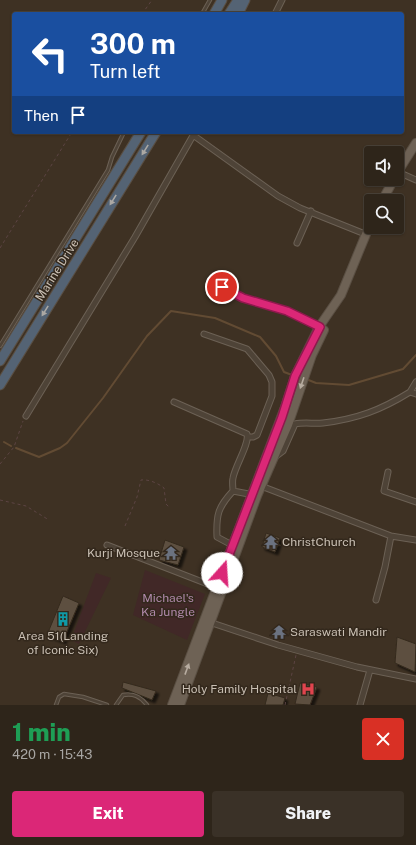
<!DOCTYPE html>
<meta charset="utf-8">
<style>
body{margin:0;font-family:"Public Sans",sans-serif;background:#3a3127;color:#f1f3f6;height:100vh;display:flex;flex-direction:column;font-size:15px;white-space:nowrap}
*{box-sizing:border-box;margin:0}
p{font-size:13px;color:#a7a5a2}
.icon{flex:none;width:22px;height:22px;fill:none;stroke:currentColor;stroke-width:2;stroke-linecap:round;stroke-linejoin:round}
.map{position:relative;height:705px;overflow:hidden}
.panel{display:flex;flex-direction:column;background:#2e251a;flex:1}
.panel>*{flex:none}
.top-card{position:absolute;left:12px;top:12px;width:392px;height:122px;border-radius:4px;box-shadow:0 1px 3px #0004,0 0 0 1px #494239;background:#1a4fa0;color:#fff;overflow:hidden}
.buttons{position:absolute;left:364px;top:146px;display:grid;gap:8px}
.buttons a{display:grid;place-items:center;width:40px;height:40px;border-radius:4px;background:#2e251a;box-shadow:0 1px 3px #0004,0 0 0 1px #494239;font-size:20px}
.pin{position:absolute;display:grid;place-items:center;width:34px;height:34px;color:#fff;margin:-17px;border:2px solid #fff;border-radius:50%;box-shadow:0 1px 4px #0007}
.me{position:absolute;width:44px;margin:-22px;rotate:19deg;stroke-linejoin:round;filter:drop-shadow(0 0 3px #0008)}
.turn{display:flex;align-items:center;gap:14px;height:84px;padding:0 12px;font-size:18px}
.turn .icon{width:52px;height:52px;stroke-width:2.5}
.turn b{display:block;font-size:28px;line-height:34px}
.then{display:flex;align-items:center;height:38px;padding:0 12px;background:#0003;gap:8px;font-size:15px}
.round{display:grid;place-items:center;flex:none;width:42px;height:42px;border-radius:4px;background:#3a3127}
.head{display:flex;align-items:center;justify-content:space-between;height:68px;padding:0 12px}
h1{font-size:24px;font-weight:800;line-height:30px;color:#1e9e55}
.primary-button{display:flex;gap:8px;margin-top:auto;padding:8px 12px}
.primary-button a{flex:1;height:46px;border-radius:4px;background:#db2777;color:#fff;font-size:16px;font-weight:800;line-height:46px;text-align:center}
.primary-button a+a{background:#3a3127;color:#f1f3f6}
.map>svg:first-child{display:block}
.green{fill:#412827}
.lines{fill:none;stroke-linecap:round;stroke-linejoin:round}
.stream{stroke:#624b33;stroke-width:2}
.building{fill:#5d503f;stroke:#352a1e;filter:url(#shadow)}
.lane-casing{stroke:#6c6155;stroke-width:4.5}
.street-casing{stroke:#6c6155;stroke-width:7}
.primary-casing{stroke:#5a4f43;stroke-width:10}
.highway-casing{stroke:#594e42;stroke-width:11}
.path{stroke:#5c4443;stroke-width:1;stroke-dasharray:3 3;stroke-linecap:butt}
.lane{stroke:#4e4337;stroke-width:2.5}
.street{stroke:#4e4337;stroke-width:5}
.primary{stroke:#6e6255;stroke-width:8}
.highway{stroke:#546374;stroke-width:9}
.oneway{fill:#aca8a3}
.oneway2{fill:#b7aca0}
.route-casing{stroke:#8e194d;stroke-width:10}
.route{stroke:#db2777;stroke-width:7}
.labels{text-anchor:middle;stroke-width:3;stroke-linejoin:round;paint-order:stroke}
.street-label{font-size:12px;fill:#c9bfb3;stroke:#33281c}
.poi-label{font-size:12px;fill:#c9bfb3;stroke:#33281c;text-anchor:start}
.park-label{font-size:12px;fill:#af88a9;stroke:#33281c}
</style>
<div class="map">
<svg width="416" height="705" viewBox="0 0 416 705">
<defs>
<filter id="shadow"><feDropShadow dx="3" dy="3" stdDeviation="1" flood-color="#0009"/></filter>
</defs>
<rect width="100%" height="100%" fill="#3e3123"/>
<path class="green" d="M145 570 205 594 187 640 133 615Z
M96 573 111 578 79 644 71 640Z"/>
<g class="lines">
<path class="stream" d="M306 379 316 383 349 385 403 369 416 355
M4 442 11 446
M16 448 39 457 60 448 67 443 103 398 147 336 171 311 215 318 260 337 276 356 284 372 292 375"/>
</g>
<path class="building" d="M266 533 280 538 275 552 262 547Z
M165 540 184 547 178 565 159 560Z
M63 596 79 603 63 641 47 635Z
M397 637 416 644 415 672 395 663Z
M123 682 156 691 152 700 122 688Z
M300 683 317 687 310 705 295 704Z
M268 693 285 698 283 705H265Z"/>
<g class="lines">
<defs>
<path id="lane" d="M202 14 210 0
M0 346 108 170 112 157 124 132
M56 705 59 697 64 694 83 697 107 705
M116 705 123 695C133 693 140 696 147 705"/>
<path id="street" d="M275 14 282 0
M193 135 278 196 300 208 365 234
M398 172 416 180
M297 243 311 211
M222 287 243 298 287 311 319 327
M204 334 247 349 269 375 272 382V396L257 435 253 437H248
M410 392 416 382
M174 402 247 434C250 443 235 466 233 478 232 482 233 487 233 491
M26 416 135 237 195 132
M275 457 283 451 295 424C304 422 314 424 323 423 357 419 381 410 410 392L416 394
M388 472 384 491 416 502
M261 486 391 536 416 540
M107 545 218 588
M232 545 217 537C216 515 218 507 233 491L254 495
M376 600 385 567 391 536
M209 622 278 645 357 667 416 679
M360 705 370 670"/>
<path id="primary" d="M397 173 416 143
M382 201 394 179
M172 705 285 407 295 376 319 327 341 295 371 222
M180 705 257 496 288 425 312 355 324 330"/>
<path id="highway" d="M214 14 222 0
M229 14 238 0
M238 14 245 0
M0 361 141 132
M0 385 156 132"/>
</defs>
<use href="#lane" class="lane-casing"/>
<use href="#street" class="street-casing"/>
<use href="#primary" class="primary-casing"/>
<use href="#highway" class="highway-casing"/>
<path class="path" d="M142 14 152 0
M0 248 72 132
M0 464 14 447 23 421
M0 500 26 506 49 520
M125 526 137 497 141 480C148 479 158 483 164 488L166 504 170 508
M285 705 296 655"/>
<use href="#lane" class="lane"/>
<use href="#street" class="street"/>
<use href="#primary" class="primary"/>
<use href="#highway" class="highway"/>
</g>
<defs><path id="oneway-solid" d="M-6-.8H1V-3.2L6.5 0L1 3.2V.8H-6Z"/></defs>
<g class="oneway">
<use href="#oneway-solid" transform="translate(145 150) rotate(122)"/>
<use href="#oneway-solid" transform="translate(113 200) rotate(122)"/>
<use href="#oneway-solid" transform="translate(45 311) rotate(122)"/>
</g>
<g class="oneway2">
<use href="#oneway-solid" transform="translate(302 383) rotate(109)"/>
<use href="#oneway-solid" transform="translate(187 669) rotate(-70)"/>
</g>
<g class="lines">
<defs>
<path id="route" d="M222 573 282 417 295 376 320 327 287 311 243 298 222 287"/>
</defs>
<use href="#route" class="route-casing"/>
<use href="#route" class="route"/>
</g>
<defs>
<symbol id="temple-bare" viewBox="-9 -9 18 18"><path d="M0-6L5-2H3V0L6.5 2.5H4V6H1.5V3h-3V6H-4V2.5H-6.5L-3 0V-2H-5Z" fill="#6b7280" stroke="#33281c" stroke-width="2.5" paint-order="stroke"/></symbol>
<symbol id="building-bare" viewBox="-9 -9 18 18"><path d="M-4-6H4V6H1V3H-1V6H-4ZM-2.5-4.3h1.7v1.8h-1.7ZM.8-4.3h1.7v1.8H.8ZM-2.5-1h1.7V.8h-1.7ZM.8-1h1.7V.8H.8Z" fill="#0f9aa8" stroke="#33281c" stroke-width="2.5" paint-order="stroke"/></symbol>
<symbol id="hospital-bare" viewBox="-9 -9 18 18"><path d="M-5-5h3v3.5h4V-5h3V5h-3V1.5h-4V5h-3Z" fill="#e0444e" stroke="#33281c" stroke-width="2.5" paint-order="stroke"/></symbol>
</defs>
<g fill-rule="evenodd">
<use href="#temple-bare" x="261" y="532" width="20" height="20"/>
<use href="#temple-bare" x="161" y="543" width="20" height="20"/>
<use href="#building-bare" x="53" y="609" width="20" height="20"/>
<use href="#temple-bare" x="269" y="622" width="20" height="20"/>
<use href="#hospital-bare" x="298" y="679" width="20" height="20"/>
</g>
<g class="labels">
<g class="street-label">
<text transform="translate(57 270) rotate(-58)" y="4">Marine Drive</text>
</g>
<g class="poi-label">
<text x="282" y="546">ChristChurch</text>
<text x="160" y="557" text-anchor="end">Kurji Mosque</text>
<text x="290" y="636">Saraswati Mandir</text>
<text x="63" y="640" text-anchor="middle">Area 51(Landing<tspan x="63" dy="14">of Iconic Six)</tspan></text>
<text x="297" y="693" text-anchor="end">Holy Family Hospital</text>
</g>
<g class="park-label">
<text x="168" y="602">Michael's<tspan x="168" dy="14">Ka Jungle</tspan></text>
</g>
</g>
</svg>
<div class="buttons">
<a><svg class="icon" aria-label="sound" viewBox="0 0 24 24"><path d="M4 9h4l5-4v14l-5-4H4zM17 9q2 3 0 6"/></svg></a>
<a><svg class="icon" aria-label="search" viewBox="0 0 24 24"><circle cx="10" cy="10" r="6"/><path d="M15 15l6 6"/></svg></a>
</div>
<div class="pin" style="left:222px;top:287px;background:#d93025"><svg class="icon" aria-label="arrive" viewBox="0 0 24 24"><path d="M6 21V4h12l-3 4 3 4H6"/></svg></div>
<svg class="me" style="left:222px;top:573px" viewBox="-20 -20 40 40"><circle r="19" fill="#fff"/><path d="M0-13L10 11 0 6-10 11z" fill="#db2777"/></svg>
<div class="top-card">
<div class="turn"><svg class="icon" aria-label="left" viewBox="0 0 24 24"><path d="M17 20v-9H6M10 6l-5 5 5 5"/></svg><div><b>300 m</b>Turn left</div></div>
<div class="then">Then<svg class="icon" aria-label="arrive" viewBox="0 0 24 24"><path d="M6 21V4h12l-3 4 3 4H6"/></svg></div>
</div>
</div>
<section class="panel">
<div class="head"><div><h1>1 min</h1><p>420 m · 15:43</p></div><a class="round" style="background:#d93025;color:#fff"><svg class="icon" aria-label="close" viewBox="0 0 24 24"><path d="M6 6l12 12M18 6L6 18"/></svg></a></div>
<div class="primary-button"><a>Exit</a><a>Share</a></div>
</section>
